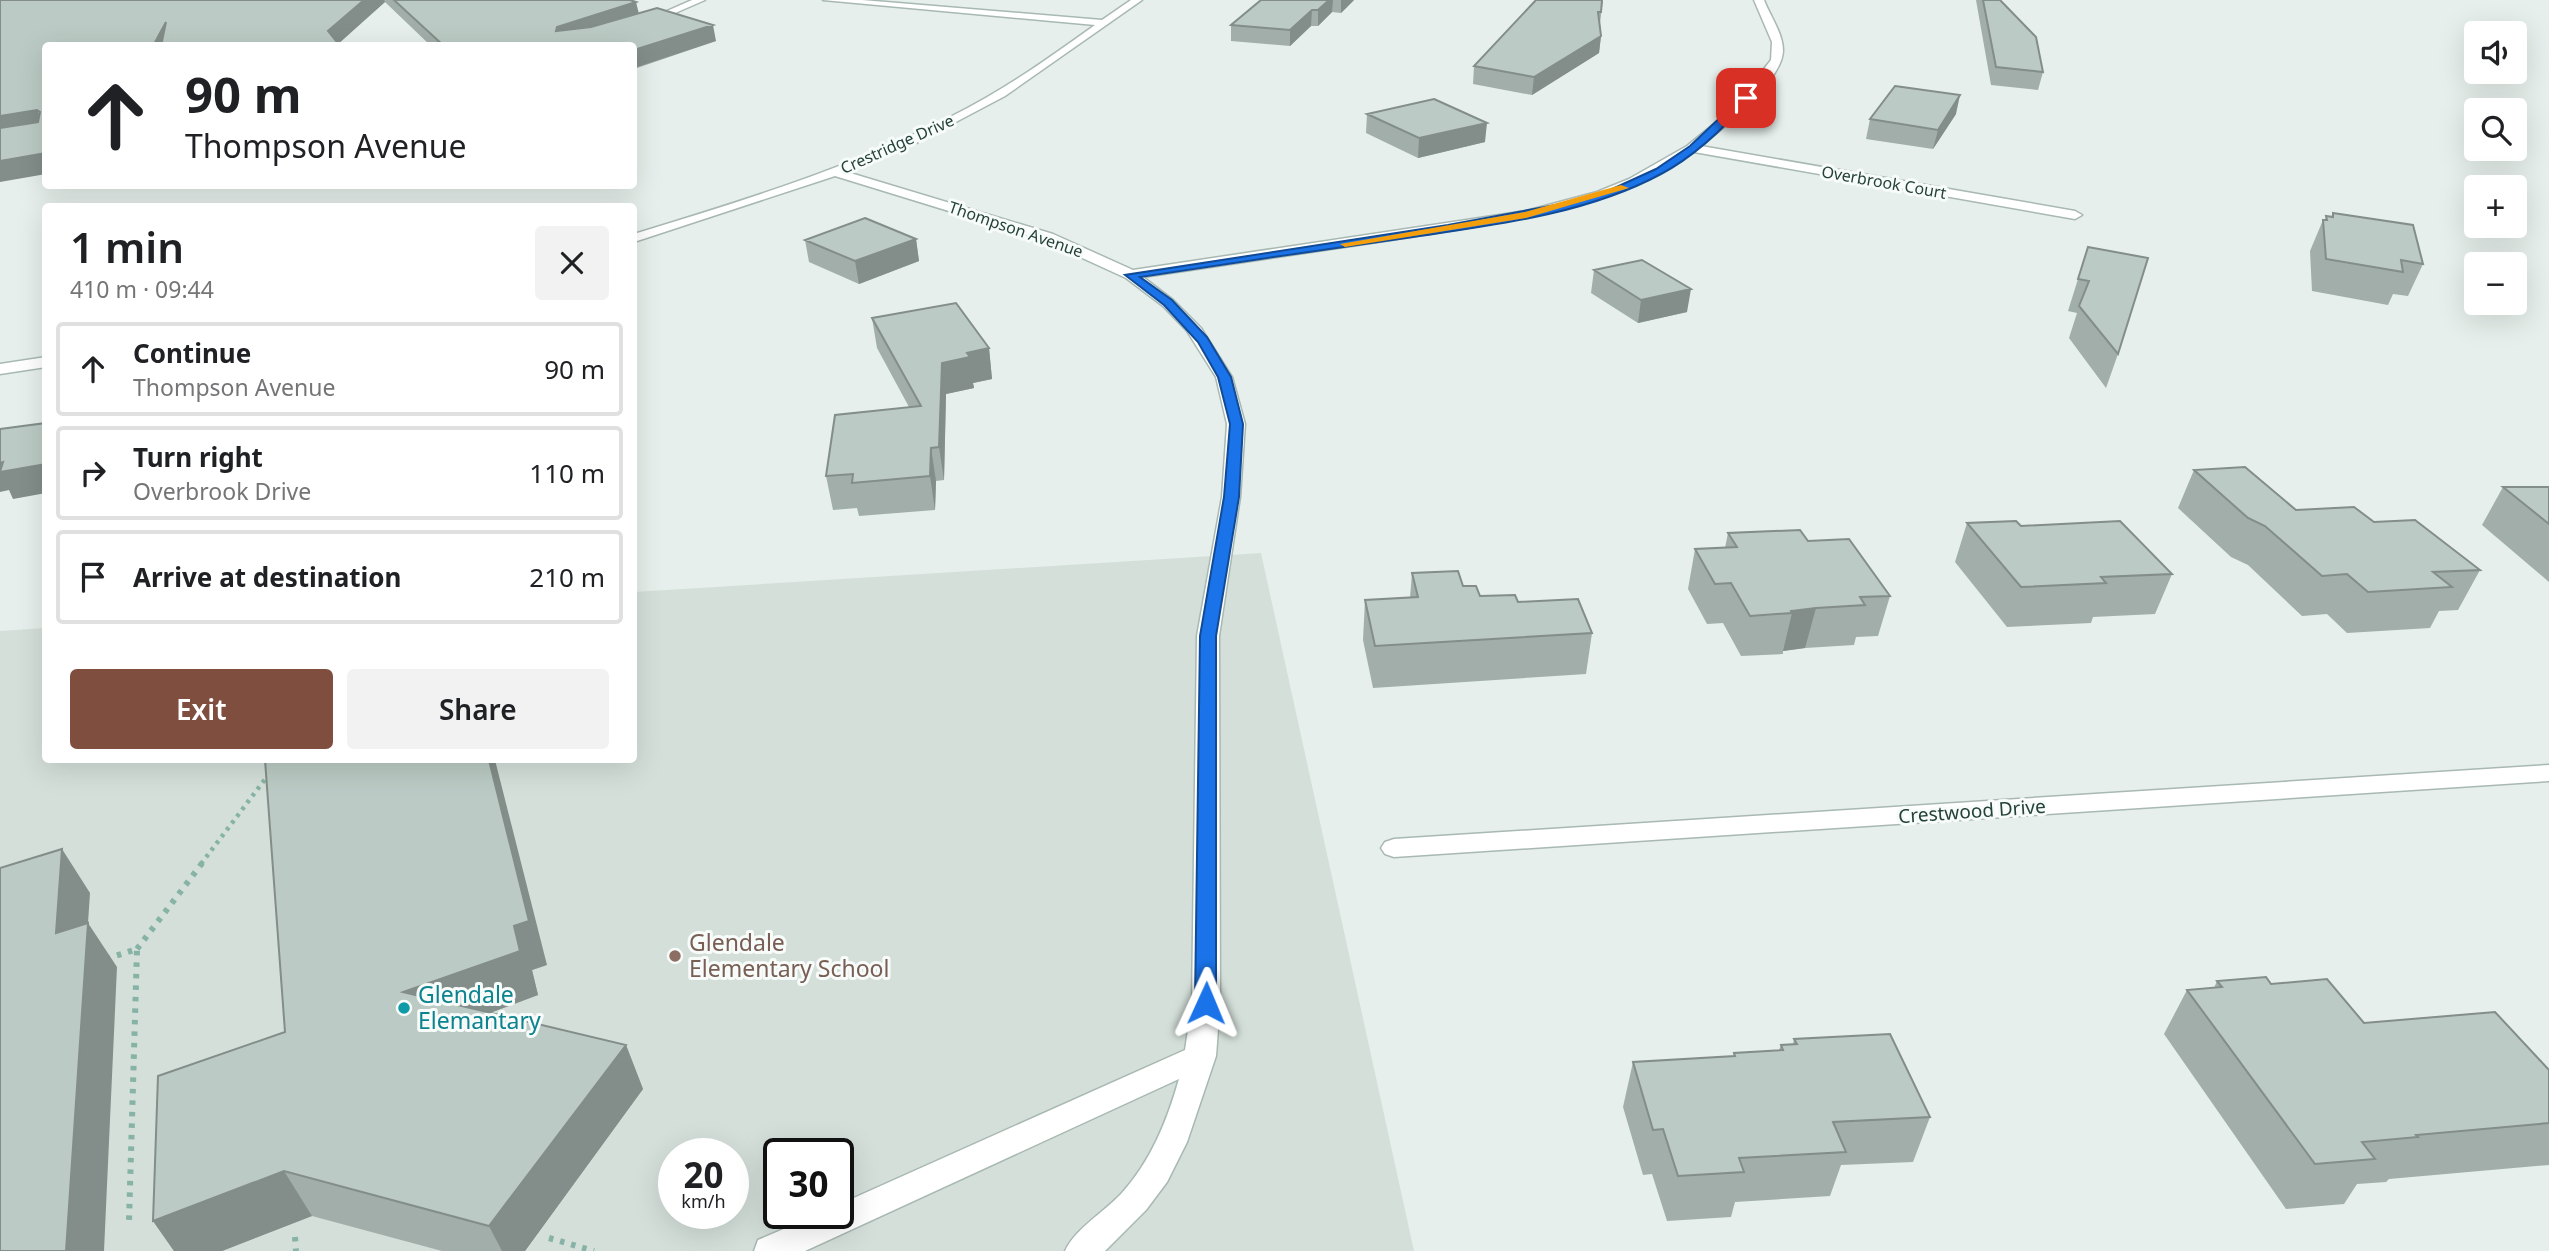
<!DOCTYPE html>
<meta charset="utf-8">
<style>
body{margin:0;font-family:"Noto Sans",sans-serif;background:#f2f2f2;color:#202124;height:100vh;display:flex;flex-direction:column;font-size:26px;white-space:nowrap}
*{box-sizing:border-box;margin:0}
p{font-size:23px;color:#757577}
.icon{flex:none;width:38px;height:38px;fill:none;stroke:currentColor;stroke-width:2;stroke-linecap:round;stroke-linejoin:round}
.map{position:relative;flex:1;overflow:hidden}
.details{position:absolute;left:42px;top:203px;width:595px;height:560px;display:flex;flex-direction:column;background:#fff;border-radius:7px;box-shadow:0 7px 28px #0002}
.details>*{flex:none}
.banner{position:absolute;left:42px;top:42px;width:595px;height:147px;border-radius:7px;box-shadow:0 7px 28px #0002;background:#fff;color:#202124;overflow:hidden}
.tools{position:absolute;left:2464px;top:21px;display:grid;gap:14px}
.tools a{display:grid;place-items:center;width:63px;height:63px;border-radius:7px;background:#fff;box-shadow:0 7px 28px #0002;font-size:35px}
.speed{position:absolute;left:658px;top:1138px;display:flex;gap:14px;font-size:35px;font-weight:700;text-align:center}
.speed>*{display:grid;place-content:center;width:91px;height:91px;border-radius:50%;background:#fff;box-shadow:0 7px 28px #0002;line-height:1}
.speed small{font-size:18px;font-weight:400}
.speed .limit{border:4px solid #111;border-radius:10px;background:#fff;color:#111}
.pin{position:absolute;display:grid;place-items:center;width:60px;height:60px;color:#fff;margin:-30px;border-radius:14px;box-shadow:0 4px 10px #0006}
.me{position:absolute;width:77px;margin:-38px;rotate:1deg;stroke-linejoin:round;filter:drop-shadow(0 0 5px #0008)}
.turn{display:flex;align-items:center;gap:24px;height:147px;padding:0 28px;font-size:32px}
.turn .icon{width:91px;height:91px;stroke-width:2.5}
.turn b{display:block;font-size:49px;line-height:60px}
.round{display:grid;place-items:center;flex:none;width:74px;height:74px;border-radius:7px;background:#f2f2f2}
.summary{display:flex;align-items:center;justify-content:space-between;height:119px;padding:0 28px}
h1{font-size:42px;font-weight:600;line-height:52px}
.cta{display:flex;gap:14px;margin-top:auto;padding:14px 28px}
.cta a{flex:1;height:80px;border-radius:7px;background:#7f4e3f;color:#fff;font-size:28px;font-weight:600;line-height:80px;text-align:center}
.cta a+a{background:#f2f2f2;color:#202124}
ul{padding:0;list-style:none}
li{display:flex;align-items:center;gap:21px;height:94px;margin:0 14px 10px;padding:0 14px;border:4px solid #e0e0e0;border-radius:7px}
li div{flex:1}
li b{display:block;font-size:26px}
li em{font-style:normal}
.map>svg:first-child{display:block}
.built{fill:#d4dfda;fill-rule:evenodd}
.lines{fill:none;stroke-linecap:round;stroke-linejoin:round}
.minor-casing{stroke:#a8b8b2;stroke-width:3}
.path-far1{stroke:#86b3a5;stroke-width:4.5;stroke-dasharray:3.5 5;stroke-linecap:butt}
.path{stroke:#86b3a5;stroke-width:6;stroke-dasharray:4.5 7;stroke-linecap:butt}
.minor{fill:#fff;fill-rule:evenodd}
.wall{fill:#a1aea9}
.shaded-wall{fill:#838d89}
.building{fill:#bbcac4;stroke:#838d89;stroke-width:2}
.route{fill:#1a73e8;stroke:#114b97;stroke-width:2}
.slow{fill:#f59e0b}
.education-dot{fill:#8d6e63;stroke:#f7fbf9;stroke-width:2.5}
.culture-dot{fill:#0f9aa8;stroke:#f7fbf9;stroke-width:2.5}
.labels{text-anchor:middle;stroke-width:6;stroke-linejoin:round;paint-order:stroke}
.far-street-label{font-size:16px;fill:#24423a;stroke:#f7fbf9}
.street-label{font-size:19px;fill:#24423a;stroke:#f7fbf9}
.near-education-label{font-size:23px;fill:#785e54;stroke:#f7fbf9;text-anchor:start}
.near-culture-label{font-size:23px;fill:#0d838f;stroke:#f7fbf9;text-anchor:start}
</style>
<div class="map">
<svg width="2549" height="1251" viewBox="0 0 2549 1251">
<rect width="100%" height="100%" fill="#e6efeb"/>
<path class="built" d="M1261 553 1414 1251H0V631L45 628 46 760H634V592ZM674 1153H733V1213H674ZM779 1153H838V1213H779Z"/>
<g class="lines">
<defs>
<path id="minor" d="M692 0H705L650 24 642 22Z
M823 0H862L1102 20 1131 0H1142L1005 96 918 142 847 172 1053 234 1133 270 1526 211 1597 192 1629 179 1687 146 1714 124 1741 98 1771 60 1772 42 1754 0H1764C1770 16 1783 33 1783 51 1782 81 1723 128 1701 146L2075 211 2082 215 2075 219 1694 152C1602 212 1497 223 1391 240 1308 252 1226 265 1143 277L1173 300 1201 328 1232 377 1245 424 1240 497 1219 636 1220 1003 1216 1056 1187 1142 1167 1182 1146 1210 1105 1251H1065C1075 1229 1104 1212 1121 1194 1151 1161 1167 1121 1179 1079L805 1251H754L758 1240 821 1213H838V1205L1185 1050 1192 1003 1197 636 1222 497 1227 424 1216 377 1187 331 1163 306 1126 278 1043 240 835 176 634 242V234C742 201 850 168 952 116 1003 91 1049 58 1095 25Z
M46 357V367L0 374V364Z
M2549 765V781L1394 857 1385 854 1381 848 1385 842 1394 839Z"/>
</defs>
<use href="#minor" class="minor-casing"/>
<path class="path-far1" d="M201 864 269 774"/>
<path class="path" d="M137 949 203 862
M106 959 137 949 129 1221
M295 1237 296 1251
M549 1238 594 1251"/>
<use href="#minor" class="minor"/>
</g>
<path class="wall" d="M0 0H630L639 14 716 41 637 68 634 46H431L385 2 338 43 46 46V174Z
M1261 0H1354L1341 13 1332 12 1318 26H1311L1290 46 1231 41V25Z
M1603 0 1600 23 1601 36 1599 53 1532 95 1473 84 1474 66Z
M1976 0H2000L2043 72 2038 90 1991 85Z
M1367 114 1485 142 1418 158 1366 133Z
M1956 114 1933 149 1866 139 1870 119Z
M2333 213 2423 264 2408 296 2393 294 2388 305 2312 291 2310 251 2323 220H2325L2326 216 2331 217Z
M916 239 919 261 859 284 809 262 805 240Z
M2088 247 2118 354 2106 388 2069 338 2077 313 2068 311Z
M1594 270 1687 312 1638 323 1591 293Z
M872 318 989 348 992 379 973 383 974 388 946 394 944 480 936 481 935 510 859 516 857 508 833 510 826 476 909 407 877 348Z
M2194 470 2296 510 2374 522 2480 570 2458 610 2439 611 2430 628 2347 633 2327 614 2302 616 2248 565 2231 557 2178 508Z
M2503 487H2549V582L2482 525Z
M1967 523 2021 526 2172 574 2155 614 2093 617 2091 623 2007 627 1955 562Z
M1728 533 1808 541 1890 596 1878 636 1856 637 1854 645 1805 648 1783 651V654L1741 656 1723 623 1707 624 1688 589 1695 549 1725 548Z
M1412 573 1463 586 1480 596 1518 602 1592 633 1586 674 1373 688 1363 640 1365 600 1410 598Z
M547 965 532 970 538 995 490 1013 626 1045 643 1089 525 1251H442L312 1216 222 1251H174L153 1221 285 1032Z
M2217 981 2271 984 2364 1023 2549 1070V1165L2389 1179 2386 1182 2357 1184 2344 1204 2286 1209 2164 1034 2187 990 2214 988Z
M1794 1039 1930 1117 1913 1162 1841 1165 1830 1196 1735 1202 1731 1217 1667 1221 1652 1174 1643 1175 1623 1107 1633 1062 1733 1056 1734 1053 1779 1050 1781 1045 1793 1044Z"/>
<path class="shaded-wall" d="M364 0H384L385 2 336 46 328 31Z
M1329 0H1333L1332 12 1318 26V10Z
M1341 0H1354L1341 13Z
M636 2 640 18 561 43 556 31 557 27Z
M1312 10 1311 26 1290 46V30Z
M166 22 169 46H153Z
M713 25 716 41 634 68V50Z
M1601 36 1599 53 1532 95 1534 77Z
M1960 95 1956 114 1933 149 1938 130Z
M37 110 46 128 0 136V116Z
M1487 123 1485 142 1418 158 1419 138Z
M46 153V174L0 182V161Z
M916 239 919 261 859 284 855 261Z
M1691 289 1687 312 1638 323 1641 300Z
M989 348 992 379 973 383 974 388 946 394 944 480 939 447 942 363 967 353Z
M931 448 936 481 935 510 930 476Z
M3 462 46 464V493L13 499 9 490 0 492V463Z
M1816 608 1805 648 1783 651 1792 613 1791 611Z
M489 760H495L547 965 532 970 538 995 425 1037 403 992Z
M62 849 90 893 88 923 117 967 104 1251H66L56 933Z
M626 1045 643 1089 525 1251H502L489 1226Z
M284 1171 312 1216 222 1251H174L153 1221Z"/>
<path class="building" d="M0 0H364L328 31 340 46H161L166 22 153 46H46V153L0 161V128L38 122 40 112 37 110 0 116Z
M394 0H630L636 2 557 27 556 31 591 27 657 8 713 25 634 50V46H444Z
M1261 0H1329L1318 10H1312L1290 30 1231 25Z
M1536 0H1602L1601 12H1598L1601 36 1534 77 1474 66Z
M1983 0H2000L2036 37 2043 72 1996 67Z
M1895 86 1960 95 1938 130 1870 119Z
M1434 99 1487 123 1419 138 1367 114Z
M2333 213 2413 225 2423 264 2401 260 2403 272 2326 259 2323 220H2327L2326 216 2333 217Z
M865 218 916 239 855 261 805 240Z
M2088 247 2148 258 2118 354 2079 306 2089 281 2078 279Z
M1642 260 1691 289 1641 300 1594 270Z
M956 303 989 348 967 353 970 357 942 363 939 447 931 448 930 476 852 483 853 474 826 476 835 415 921 406 872 318Z
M46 423V464L0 472 3 462 0 463V429Z
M2245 467 2296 510 2354 507 2374 522 2415 520 2480 570 2433 572 2452 587 2368 592 2347 574 2322 576 2265 526 2248 518 2194 470Z
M2503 487H2549V524Z
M2016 521 2021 526 2120 521 2172 574 2101 577 2106 583 2021 587 1967 523Z
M1800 530 1808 541 1849 539 1890 596 1860 597 1865 605 1816 608 1791 611 1792 613 1750 616 1731 583 1715 584 1695 549 1737 547 1728 533Z
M1458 571 1463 586H1476L1480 596 1515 595 1518 602 1578 599 1592 633 1375 646 1365 600 1418 597 1412 573Z
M265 760H489L529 921 514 926 520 951 403 992 626 1045 489 1226 284 1171 153 1221 158 1076 285 1032Z
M62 849 56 933 88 923 66 1251H0V868Z
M2266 977 2271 984 2327 979 2364 1023 2495 1012 2549 1070V1123L2416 1135 2418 1137 2362 1142 2375 1159 2315 1164 2187 990 2222 987 2217 981Z
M1890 1034 1930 1117 1833 1122 1846 1152 1739 1158 1744 1172 1678 1176 1663 1129 1653 1130 1633 1062 1735 1056 1734 1053 1783 1050 1781 1045 1797 1044 1794 1039Z"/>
<path class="route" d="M1743 96 1750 98C1726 126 1695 156 1661 174 1583 216 1486 226 1399 239 1313 251 1226 264 1140 277L1172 300 1207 337 1231 377 1243 424 1239 497 1216 636V1003L1213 1009H1198L1195 1003 1200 636 1224 497 1230 424 1218 377 1198 342 1164 305 1125 275 1448 225 1561 204 1610 190 1656 169 1690 146Z"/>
<path class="slow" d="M1621 185 1629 188 1526 218 1345 247 1340 244 1525 212Z"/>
<circle class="education-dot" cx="675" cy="956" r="7"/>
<circle class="culture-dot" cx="404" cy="1008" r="7"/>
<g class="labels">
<g class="far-street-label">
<text transform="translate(897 144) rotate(-24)" y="6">Crestridge Drive</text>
<text transform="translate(1884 182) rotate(10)" y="6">Overbrook Court</text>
<text transform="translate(1016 229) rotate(19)" y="6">Thompson Avenue</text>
</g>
<g class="street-label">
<text transform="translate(1972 811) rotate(-4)" y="7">Crestwood Drive</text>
</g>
<g class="near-education-label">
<text x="689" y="951">Glendale<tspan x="689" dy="26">Elementary School</tspan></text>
</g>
<g class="near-culture-label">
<text x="418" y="1003">Glendale<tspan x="418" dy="26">Elemantary</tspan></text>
</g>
</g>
</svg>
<div class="tools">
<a><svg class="icon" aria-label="sound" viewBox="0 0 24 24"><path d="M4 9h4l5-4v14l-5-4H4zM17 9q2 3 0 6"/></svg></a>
<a><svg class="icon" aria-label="search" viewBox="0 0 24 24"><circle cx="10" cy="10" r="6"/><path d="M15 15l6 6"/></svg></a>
<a>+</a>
<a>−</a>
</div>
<div class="speed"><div>20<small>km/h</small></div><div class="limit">30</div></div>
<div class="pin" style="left:1746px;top:98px;background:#d93025"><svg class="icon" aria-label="arrive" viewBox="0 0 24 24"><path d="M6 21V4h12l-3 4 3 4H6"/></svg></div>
<svg class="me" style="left:1206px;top:1003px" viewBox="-20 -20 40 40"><path d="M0-17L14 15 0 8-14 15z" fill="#1a73e8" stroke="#fff" stroke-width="4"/></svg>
<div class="banner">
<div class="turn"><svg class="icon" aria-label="ahead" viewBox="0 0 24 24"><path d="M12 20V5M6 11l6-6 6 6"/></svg><div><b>90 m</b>Thompson Avenue</div></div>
</div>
<section class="details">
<div class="summary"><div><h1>1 min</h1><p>410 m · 09:44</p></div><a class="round"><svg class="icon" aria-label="close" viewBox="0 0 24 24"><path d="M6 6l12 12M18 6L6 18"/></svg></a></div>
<ul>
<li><svg class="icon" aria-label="ahead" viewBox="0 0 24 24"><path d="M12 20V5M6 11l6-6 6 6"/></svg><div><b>Continue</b><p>Thompson Avenue</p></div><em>90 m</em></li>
<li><svg class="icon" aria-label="right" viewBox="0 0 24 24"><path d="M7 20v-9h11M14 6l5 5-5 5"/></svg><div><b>Turn right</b><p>Overbrook Drive</p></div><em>110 m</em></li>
<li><svg class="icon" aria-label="arrive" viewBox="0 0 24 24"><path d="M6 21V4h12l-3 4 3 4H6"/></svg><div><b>Arrive at destination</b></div><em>210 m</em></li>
</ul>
<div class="cta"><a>Exit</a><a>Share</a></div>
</section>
</div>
